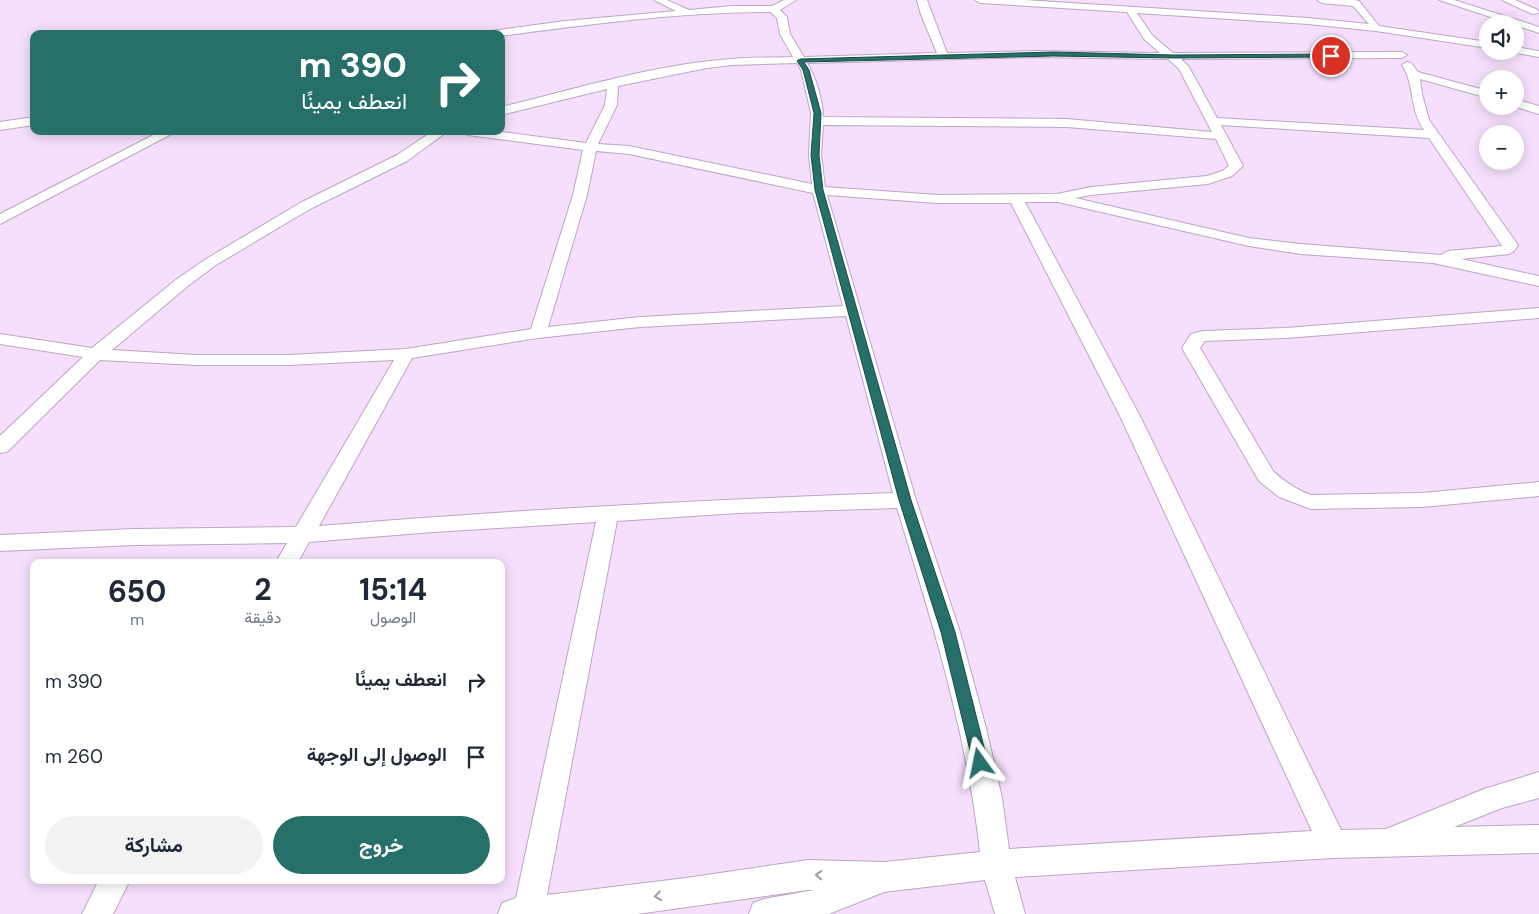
<!DOCTYPE html>
<html lang="ar">
<meta charset="utf-8">
<style>
body{margin:0;font-family:"DM Sans",Vazirmatn,sans-serif;background:#f2f2f3;color:#1f2937;direction:rtl;height:100vh;display:flex;flex-direction:column;font-size:19px;white-space:nowrap}
*{box-sizing:border-box;margin:0}
p{font-size:16px;color:#747a83}
.icon{flex:none;width:28px;height:28px;fill:none;stroke:currentColor;stroke-width:2;stroke-linecap:round;stroke-linejoin:round}
.map{position:relative;flex:1;overflow:hidden;direction:ltr}
.sheet{position:absolute;left:30px;top:559px;width:475px;height:325px;display:flex;flex-direction:column;background:#fff;border-radius:10px;box-shadow:0 2px 12px #0003;direction:rtl}
.sheet>*{flex:none}
.banner{position:absolute;left:30px;top:30px;width:475px;height:105px;border-radius:10px;box-shadow:0 2px 12px #0003;direction:rtl;background:#27706a;color:#fff;overflow:hidden}
.tools{position:absolute;left:1479px;top:15px;display:grid;gap:10px}
.tools a{display:grid;place-items:center;width:45px;height:45px;border-radius:50%;background:#fff;box-shadow:0 2px 12px #0003;font-size:25px}
.pin{position:absolute;display:grid;place-items:center;width:42px;height:42px;color:#fff;margin:-21px;border:2px solid #fff;border-radius:50%;box-shadow:0 1px 5px #0007}
.me{position:absolute;width:55px;margin:-28px;rotate:348deg;stroke-linejoin:round;filter:drop-shadow(0 0 4px #0008)}
.turn{display:flex;align-items:center;gap:18px;height:105px;padding:0 15px;font-size:22px}
.turn .icon{width:65px;height:65px;stroke-width:2.5}
.turn b{display:block;font-size:35px;line-height:42px}
.eta{display:flex;justify-content:space-evenly;align-items:center;height:85px;text-align:center}
.eta b{font-size:30px;font-weight:700;line-height:35px}
.action{display:flex;gap:10px;margin-top:auto;padding:10px 15px}
.action a{flex:1;height:58px;border-radius:30px;background:#27706a;color:#fff;font-size:20px;font-weight:700;line-height:58px;text-align:center}
.action a+a{background:#f2f2f3;color:#1f2937}
ul{padding:0;list-style:none}
li{display:flex;align-items:center;gap:15px;height:75px;padding:0 15px}
li div{flex:1}
li b{display:block;font-size:19px}
li em{font-style:normal}
.map>svg:first-child{display:block}
.lines{fill:none;stroke-linecap:round;stroke-linejoin:round}
.minor-casing{stroke:#bba7c2;stroke-width:2}
.minor{fill:#fff;fill-rule:evenodd}
.oneway{stroke:#a09da1}
.route{fill:#27706a;stroke:#194945}
</style>
<div class="map">
<svg width="1539" height="914" viewBox="0 0 1539 914">
<rect width="100%" height="100%" fill="#f5dffc"/>
<g class="lines">
<defs>
<path id="minor" d="M654 0H667L689 10 732 6H772L784 0H796L780 10 787 17 790 34 804 57 937 53 921 15 917 0H927L947 53 1035 51 1160 53 1144 39 1127 12 980 3 975 0H1024L1308 18 1369 24 1353 6 1322 3 1317 0H1354L1359 1 1379 26 1488 42V48L1376 31 1308 24 1137 13 1152 35 1173 53 1402 52 1407 55 1402 58 1181 59 1189 67 1217 118 1424 130C1409 109 1415 84 1402 65L1407 62 1411 63 1418 72 1488 91V98L1420 79 1422 94 1429 120 1518 245 1514 251 1509 254 1461 259 1539 276V286L1433 263 1301 254 1249 246 1058 202H1025L1141 418 1341 830 1386 829 1484 789 1539 772V798L1502 808 1454 827 1539 825V853L1333 858 1015 877 1025 914H995L985 880 884 892 829 914H749L753 903 764 899 814 890H808L637 914H498L502 903 516 898 596 522 433 532 309 542 298 562H276L287 543 134 545 0 551V535L134 529 296 527 394 360 288 365H196L100 360 7 452 0 453V436L83 357 0 344V334L92 348 177 279 206 259 300 203 397 155 433 131H448L407 161 310 209 216 265 189 285 112 350 196 355H288L406 349 531 329 573 195 583 150 468 135 462 131H495L586 143 605 105 607 89 501 115V107C576 89 656 64 732 59 752 57 773 58 793 57L780 34 777 18 771 12C682 12 590 24 501 36V34H486L491 31 565 21 676 11ZM1035 57 1168 59 1179 69 1212 132 1067 119 823 117C823 101 816 77 807 63ZM797 63 801 70 811 113 809 155 812 184 629 146 598 144 617 105 618 86 707 68 732 65ZM823 125 1067 127 1216 139 1229 166 1222 171 1207 176 1091 187 1057 194 937 195 825 187 821 155ZM1221 125 1429 138 1502 246 1448 251 1441 255 1301 244 1249 238 1075 198 1091 195 1208 184 1232 176 1243 166ZM596 151 629 154 813 193 843 306 640 317 548 327 587 195ZM827 195 937 203H1011L1121 418 1312 831 1009 849 1002 798 986 728 960 632 916 500ZM846 316 893 493C701 500 510 510 319 526L412 358 538 338 640 327ZM897 508C932 621 967 733 980 852L885 862 808 860 686 878 547 895 617 521 738 513Z
M1439 0H1454L1539 27V33Z
M1502 0H1515L1538 10 1539 13 1532 14Z
M1515 47 1539 51V57L1511 52 1515 51Z
M1515 99 1539 106V114L1513 106Z
M34 117V125L0 130V122Z
M161 131H177L0 224V214Z
M1539 308V318L1286 338 1205 341 1200 348 1273 471C1285 482 1297 490 1311 495L1422 493 1539 482V496L1422 507 1311 509 1279 497 1259 481 1182 348 1191 334 1203 331 1286 328Z
M99 880H130L113 914H82Z"/>
</defs>
<use href="#minor" class="minor-casing"/>
<use href="#minor" class="minor"/>
</g>
<defs><path id="oneway-chevron" d="M-2-3.5L2.5 0L-2 3.5" fill="none" stroke-width="1.6" stroke-linecap="round" stroke-linejoin="round" transform="scale(1.25)"/></defs>
<g class="oneway">
<use href="#oneway-chevron" transform="translate(819 875) rotate(-178)"/>
<use href="#oneway-chevron" transform="translate(658 896) rotate(173)"/>
</g>
<path class="route" d="M1053 52 1174 55 1331 54 1334 56 1331 57 1174 58 1053 56 804 62 809 70 821 113 819 155 823 190 911 500 955 632 988 763 986 768 980 770 975 768 973 763 941 632 899 500 815 190 811 155 814 113 803 70 797 61 800 59Z"/>
</svg>
<div class="tools">
<a><svg class="icon" aria-label="sound" viewBox="0 0 24 24"><path d="M4 9h4l5-4v14l-5-4H4zM17 9q2 3 0 6"/></svg></a>
<a>+</a>
<a>−</a>
</div>
<div class="pin" style="left:1331px;top:56px;background:#d93025"><svg class="icon" aria-label="arrive" viewBox="0 0 24 24"><path d="M6 21V4h12l-3 4 3 4H6"/></svg></div>
<svg class="me" style="left:980px;top:763px" viewBox="-20 -20 40 40"><path d="M0-17L14 15 0 8-14 15z" fill="#27706a" stroke="#fff" stroke-width="4"/></svg>
<div class="banner">
<div class="turn"><svg class="icon" aria-label="right" viewBox="0 0 24 24"><path d="M7 20v-9h11M14 6l5 5-5 5"/></svg><div><b>390 m</b>انعطف يمينًا</div></div>
</div>
<section class="sheet">
<div class="eta">
<div><b>15:14</b><p>الوصول</p></div>
<div><b>2</b><p>دقيقة</p></div>
<div><b>650</b><p>m</p></div>
</div>
<ul>
<li><svg class="icon" aria-label="right" viewBox="0 0 24 24"><path d="M7 20v-9h11M14 6l5 5-5 5"/></svg><div><b>انعطف يمينًا</b></div><em>390 m</em></li>
<li><svg class="icon" aria-label="arrive" viewBox="0 0 24 24"><path d="M6 21V4h12l-3 4 3 4H6"/></svg><div><b>الوصول إلى الوجهة</b></div><em>260 m</em></li>
</ul>
<div class="action"><a>خروج</a><a>مشاركة</a></div>
</section>
</div>
